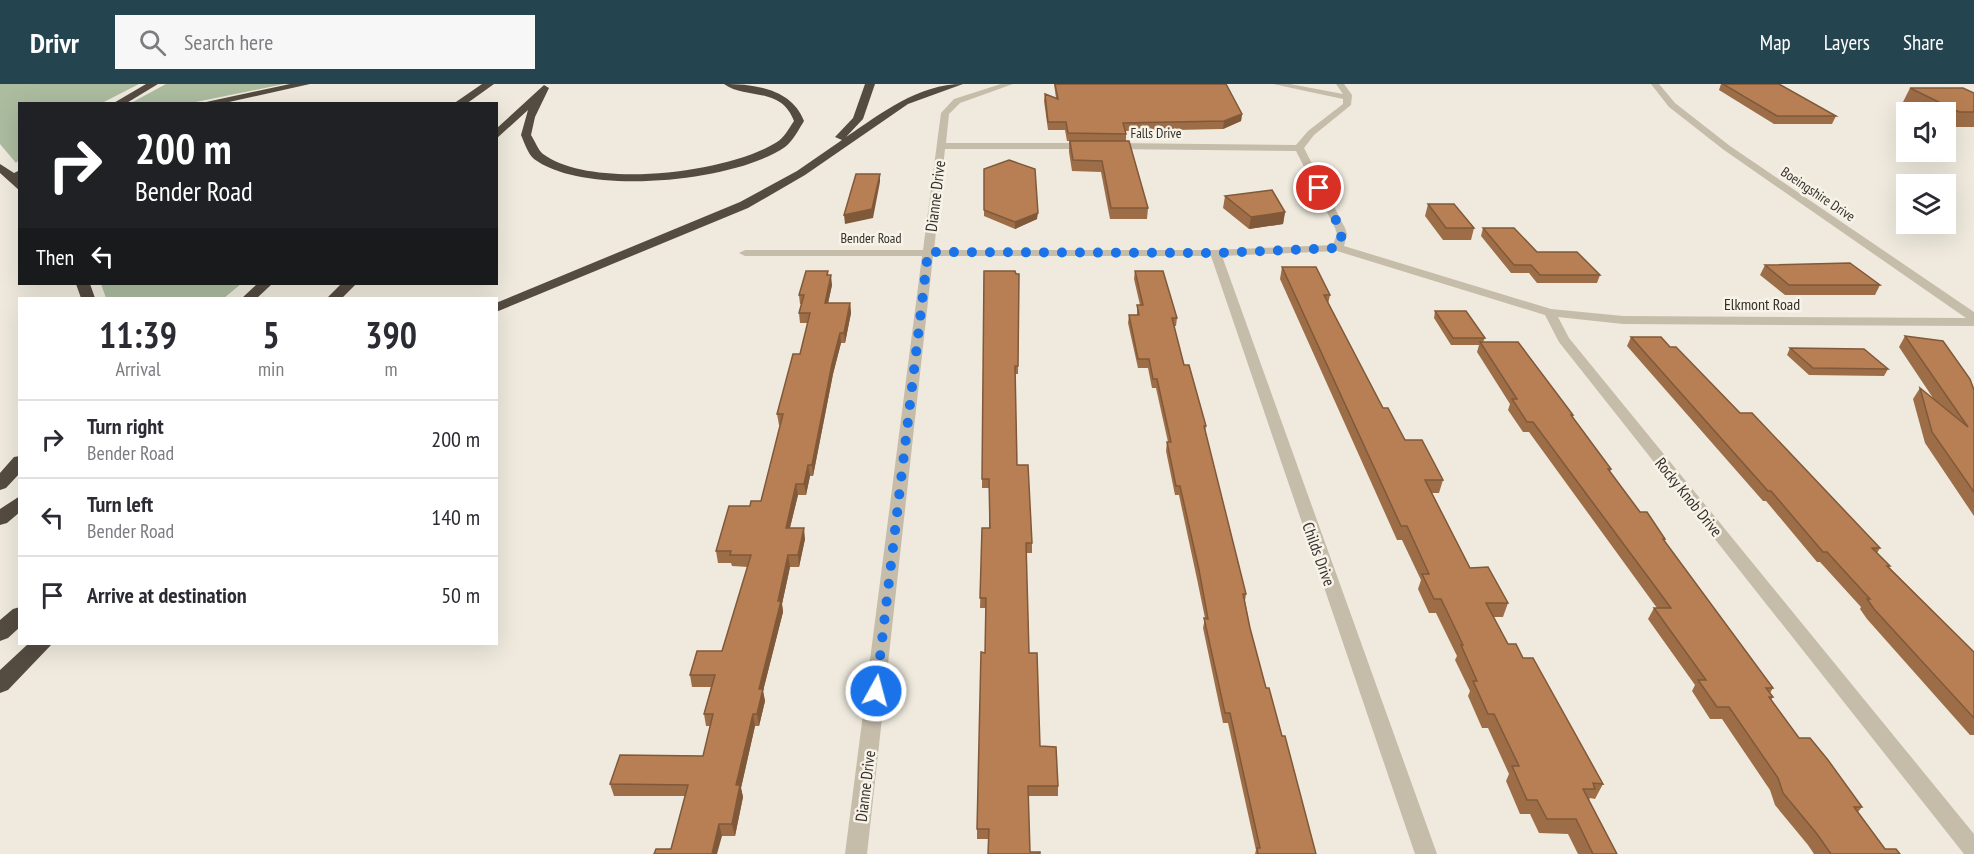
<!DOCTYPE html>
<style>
body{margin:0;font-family:"PT Sans Narrow",sans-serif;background:#f7f7f7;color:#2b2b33;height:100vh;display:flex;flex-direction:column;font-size:22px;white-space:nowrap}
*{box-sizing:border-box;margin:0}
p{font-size:20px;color:#7c7c81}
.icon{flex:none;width:33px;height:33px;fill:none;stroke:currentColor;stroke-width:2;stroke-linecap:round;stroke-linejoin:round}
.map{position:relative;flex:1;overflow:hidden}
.sheet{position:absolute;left:18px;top:213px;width:480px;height:348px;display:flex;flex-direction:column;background:#fff;border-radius:0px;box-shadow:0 6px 24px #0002}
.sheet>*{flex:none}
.top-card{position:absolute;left:18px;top:18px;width:480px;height:183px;border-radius:0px;box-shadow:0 6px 24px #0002;background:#202124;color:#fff;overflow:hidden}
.buttons{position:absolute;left:1896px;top:18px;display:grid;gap:12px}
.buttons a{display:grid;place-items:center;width:60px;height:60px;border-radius:0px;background:#fff;box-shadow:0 6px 24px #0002;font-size:30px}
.pin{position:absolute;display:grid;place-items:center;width:51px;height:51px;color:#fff;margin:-26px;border:3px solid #fff;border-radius:50%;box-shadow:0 2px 6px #0007}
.me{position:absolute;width:66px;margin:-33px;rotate:7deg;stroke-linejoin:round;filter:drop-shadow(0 0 4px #0008)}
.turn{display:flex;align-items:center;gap:21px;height:126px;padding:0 18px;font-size:27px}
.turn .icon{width:78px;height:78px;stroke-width:2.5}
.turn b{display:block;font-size:42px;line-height:51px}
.then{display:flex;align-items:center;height:57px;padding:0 18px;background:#0003;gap:12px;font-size:22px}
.eta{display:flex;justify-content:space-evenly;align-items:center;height:102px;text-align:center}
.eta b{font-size:36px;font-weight:700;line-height:42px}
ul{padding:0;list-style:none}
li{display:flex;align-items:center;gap:18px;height:78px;padding:0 18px;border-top:2px solid #e1e1e2}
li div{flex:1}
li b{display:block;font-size:22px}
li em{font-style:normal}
header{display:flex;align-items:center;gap:36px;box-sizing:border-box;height:84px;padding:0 30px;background:#244450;color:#fff}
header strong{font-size:28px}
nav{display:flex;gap:33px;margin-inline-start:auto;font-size:21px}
.search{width:420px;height:54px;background:#f7f7f7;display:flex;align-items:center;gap:15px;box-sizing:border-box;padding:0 21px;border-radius:0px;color:#7c7c81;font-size:22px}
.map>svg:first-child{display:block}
.green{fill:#acbc9f}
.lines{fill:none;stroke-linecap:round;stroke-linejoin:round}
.minor{fill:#c5bcaa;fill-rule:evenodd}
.motorway{fill:#544b41;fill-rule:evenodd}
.wall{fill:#9d6d47}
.shaded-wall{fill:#80593a}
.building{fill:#b77f53;stroke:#80593a;stroke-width:1.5}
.route{stroke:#1a73e8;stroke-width:10;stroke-dasharray:0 18}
.labels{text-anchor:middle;stroke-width:5;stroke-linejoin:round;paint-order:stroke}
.far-street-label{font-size:14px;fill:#342f29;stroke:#f7f3e9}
.street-label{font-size:16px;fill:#342f29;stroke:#f7f3e9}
</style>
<header>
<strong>Drivr</strong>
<div class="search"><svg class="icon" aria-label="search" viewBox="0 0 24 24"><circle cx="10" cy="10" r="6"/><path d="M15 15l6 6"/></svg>Search here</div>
<nav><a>Map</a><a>Layers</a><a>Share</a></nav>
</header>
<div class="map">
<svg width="1974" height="770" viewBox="0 0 1974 770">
<rect width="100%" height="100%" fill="#efeadd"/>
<path class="green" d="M0 0H139L102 19 20 20 19 76 16 79 0 60Z
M166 0H284L191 19H131Z
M101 200H241L224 214H106Z"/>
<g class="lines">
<path class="minor" d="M1001 0H1013L960 19 949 30 946 59H1088L1093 62 1088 65H945L934 166H1215L1333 161 1337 150 1335 144 1296 67 1112 65 1107 62 1112 59 1296 61 1308 47 1343 20V15L1273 0H1290L1343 10 1336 0H1344L1352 11 1351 21 1314 51 1304 64 1345 144 1347 150 1344 162 1551 225 1623 232 1966 234 1724 66 1669 23 1651 0H1659L1675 19 1730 62 1974 228V242L1623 240 1558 233 1569 254 1974 750V770H1964L1559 258 1545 231 1337 167 1222 172 1437 770H1415L1211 172H933L867 770H845L922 172H745L739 169 745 166H923L941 29 954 15Z"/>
<path class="motorway" d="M146 0H158L125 20H112Z
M290 0H310L220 20H197Z
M482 0H494L466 20H453Z
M724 0C755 0 792 5 804 37 799 45 793 57 785 63 735 98 585 113 534 75 528 70 524 58 521 51L528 26 496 55V45L544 1 549 4 535 33 531 51C535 57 538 66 543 70 592 106 728 89 777 58 784 54 789 44 794 37 781 2 746 16 724 0Z
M865 0H875L863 35 846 53C882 29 918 0 963 0L908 20 805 91 748 124 496 228V219L740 118 797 87 842 56 835 53 853 34Z
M0 80 14 89 20 86V107L0 89Z
M76 200H90L95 214H81Z
M257 200H272L257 214H242Z
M341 200H356L342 214H327Z
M20 372V389L6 404 0 406V389L14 373Z
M20 412V428L7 439 0 441V425Z
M20 523V543L8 554 0 557V536L13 525Z
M28 560H52L8 606 0 609V586Z"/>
</g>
<path class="wall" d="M1054 0H1226L1242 30 1241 37 1223 45 1126 47V57L1148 124 1147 135H1110L1101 88 1072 87 1069 68V57H1067L1065 46H1048L1044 17 1045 10 1056 14Z
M1721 0H1779L1836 32 1832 40H1774L1719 6Z
M1910 4 1974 9V43H1951L1946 40V28H1922L1903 18Z
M984 85 1037 135 1015 145 984 132Z
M1225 112 1285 128 1283 140 1249 145 1223 124Z
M1428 120 1474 144 1471 156H1443L1425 132Z
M1483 144 1537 168 1600 191 1597 199H1537L1529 189H1511L1481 152Z
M1765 181 1880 201 1875 211H1785L1760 191Z
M1282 183 1330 211 1328 220 1383 324 1405 356 1443 396 1439 409H1432L1470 484 1508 519 1503 533H1494L1508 560 1523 574 1603 700 1595 715 1590 714 1589 716 1617 770H1578L1568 750 1539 749 1530 730H1520L1506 697 1509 690 1488 644H1482L1468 612 1470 607 1455 576 1457 572 1436 529H1429L1418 505 1421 496 1402 456H1397L1280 195Z
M828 187V191L832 201 828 219H850L851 229 845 259H841L833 290 813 392H810L806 411H798L790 444 805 455 799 483H790L782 520 783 528 763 607 765 617 759 642H755L741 704 743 713 735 752H722L671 765 685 712H614L610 700 703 672 710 642H706L704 630 711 603H692L690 591 722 567 748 483 732 482 731 479H718L716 467 750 422 761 417 780 341H779L777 330 800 270 808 239H800L799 229 801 220H800L799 211Z
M984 187 1019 190 1018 290H1015L1017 381 1032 459V469H1026L1029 569 1040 662 1058 702V712H1029L988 770V755H977V745L985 569 986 524H980L982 444H989V404H982Z
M1135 187 1177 234 1176 242H1174L1184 281 1206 342 1205 348 1246 510 1245 517 1250 544 1266 604 1282 652 1316 770H1255L1256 766 1228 639H1223L1203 544 1205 534 1197 495 1179 411H1175L1166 367 1167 358H1168L1156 304H1152L1148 284H1138L1128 239 1129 231H1137V221H1140L1134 195Z
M1435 227 1485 254 1483 258 1573 331 1572 333 1611 385 1610 388 1640 428 1665 455 1664 457 1773 604 1770 609 1773 613 1771 616 1799 654 1862 723 1858 728 1885 765 1900 770H1814L1808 761 1775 721 1770 706 1722 635H1710L1692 607 1695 601 1648 535 1654 524H1657L1529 348H1523L1508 326 1510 320 1477 268 1479 261H1451L1434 234Z
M1905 252 1974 306V432L1925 359 1913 315 1920 304 1935 317 1899 263Z
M1631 253 1670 263 1880 464 1877 469 1890 482 1889 483 1974 568V651H1970L1867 535 1860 525 1861 523 1820 478H1817L1766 417H1763L1627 262Z
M1790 264 1888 285 1884 292 1809 291 1787 271Z"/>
<path class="shaded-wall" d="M1242 30 1241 37 1223 45 1224 37Z
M880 90V98L873 134 845 140 844 131Z
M1285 128 1283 140 1249 145 1251 133Z
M1038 129 1037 135 1015 145V138Z
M831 191 832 201 826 229 825 219Z
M850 219 851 229 845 259 844 249Z
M840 249 841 259 833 290 813 392 812 381 832 280Z
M808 381 810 392 806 411 804 400Z
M796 400 798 411 787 455 786 444Z
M804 444 805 455 799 483 798 471Z
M788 471 790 483 782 520 783 528 763 607 765 617 759 642 757 630 759 605Z
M753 630 755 642 741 704 743 713 735 752 732 740 736 701Z
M719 740 722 752 717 770H712Z"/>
<path class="building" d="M1055 0H1226L1242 30 1224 37 1123 39 1126 50 1068 49 1066 38H1048L1045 10 1058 15Z
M1723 0H1779L1836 32H1777Z
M1910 4H1963L1974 9V28H1959Z
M1070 57H1129L1148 124H1111L1102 77 1073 76Z
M1009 76 1035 85 1038 129 1015 138 984 126V85Z
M856 90H880L872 125 844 131Z
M1272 106 1285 128 1251 133 1225 112Z
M1428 120H1454L1474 144H1446Z
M1483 144H1514L1537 168H1577L1600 191H1540L1531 181H1514Z
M1850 179 1880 201H1789L1765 181Z
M1282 183H1316L1330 211H1324L1383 324H1388L1405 356H1422L1443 396H1425L1470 484 1488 483 1508 519H1486L1508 560H1516L1523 574H1533L1603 700 1593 699 1595 705H1583L1617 770H1593L1576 735H1547L1537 716H1527L1512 682H1519L1494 630H1488L1473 597H1477L1461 561H1463L1441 515H1434L1422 490H1429L1407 442H1401Z
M806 187H828L827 191H831L825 219H850L844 249H840L832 280 812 381H808L804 400H796L786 444H804L798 471H788L778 517H781L759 605H763L757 630H753L736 701H740L732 740H719L712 770H654L656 765H671L688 701 610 700 620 671 703 672 713 630H704L715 591H690L697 567H722L751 471H730L731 467H716L729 422H750L751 417H761L783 330H777L793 270H800L810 229H799L804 211H799Z
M984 187H1015L1016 190H1019L1018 282H1015L1017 381H1028L1032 459H1026L1029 569H1037L1040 662 1056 663 1058 702H1028L1030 768H1040V770H988L989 745H977L981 568 985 569 986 514H980L982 444H990L989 395H982Z
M1135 187H1163L1177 234H1172L1184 281H1189L1206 342H1204L1246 510H1243L1250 544 1266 604H1269L1282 652H1285L1316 770H1258L1257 764H1260L1230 629H1225L1204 534 1208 535 1199 486 1180 402H1176L1167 358H1171L1157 295H1153L1149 275H1138L1129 231H1139L1137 221H1143Z
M1435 227H1466L1485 254H1453Z
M1905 252 1943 257 1970 295 1974 306V408L1932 348 1920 304 1968 343Z
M1631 253H1661L1670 263H1676L1740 329H1752L1880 464H1872L1890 482H1887L1974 568V634L1874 525 1867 515H1870L1827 468H1823L1771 407H1768Z
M1480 258H1518L1573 331H1571L1611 385H1608L1640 428H1647L1665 455H1663L1773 604H1766L1773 613H1769L1799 654H1810L1828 676 1862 723H1854L1885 765H1896L1900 770H1831L1817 750 1783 709 1778 694 1729 623H1717L1698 596H1706L1654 524H1671L1533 338H1527L1512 315H1517Z
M1790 264 1864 265 1888 285 1813 284Z"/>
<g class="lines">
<path class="route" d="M876 607 928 168 1215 169 1338 164 1342 150 1340 144 1319 104"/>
</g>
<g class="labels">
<g class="far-street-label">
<text x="1156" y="54">Falls Drive</text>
<text transform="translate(1818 110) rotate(34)" y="5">Boeingshire Drive</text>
<text x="871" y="159">Bender Road</text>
</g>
<g class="street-label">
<text transform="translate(935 112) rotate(-83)" y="6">Dianne Drive</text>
<text x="1762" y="226">Elkmont Road</text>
<text transform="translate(1689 413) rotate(51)" y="6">Rocky Knob Drive</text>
<text transform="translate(1319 470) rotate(70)" y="6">Childs Drive</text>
<text transform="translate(865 702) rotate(-83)" y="6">Dianne Drive</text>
</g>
</g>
</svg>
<div class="buttons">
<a><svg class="icon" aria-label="sound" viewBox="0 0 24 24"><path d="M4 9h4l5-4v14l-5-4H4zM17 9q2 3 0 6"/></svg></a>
<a><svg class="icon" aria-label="layers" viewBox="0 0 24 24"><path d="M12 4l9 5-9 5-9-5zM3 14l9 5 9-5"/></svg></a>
</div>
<div class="pin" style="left:1319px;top:104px;background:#d93025"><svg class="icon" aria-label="arrive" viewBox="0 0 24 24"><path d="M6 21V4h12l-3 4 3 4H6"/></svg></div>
<svg class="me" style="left:876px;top:607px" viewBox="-20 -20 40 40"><circle r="17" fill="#1a73e8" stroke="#fff" stroke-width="3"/><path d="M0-11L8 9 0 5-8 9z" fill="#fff"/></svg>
<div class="top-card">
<div class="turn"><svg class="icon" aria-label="right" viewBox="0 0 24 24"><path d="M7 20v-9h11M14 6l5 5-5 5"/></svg><div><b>200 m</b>Bender Road</div></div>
<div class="then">Then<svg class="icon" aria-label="left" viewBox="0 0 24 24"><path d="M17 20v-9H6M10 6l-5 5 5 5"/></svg></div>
</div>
<section class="sheet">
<div class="eta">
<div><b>11:39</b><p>Arrival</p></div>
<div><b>5</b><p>min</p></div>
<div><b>390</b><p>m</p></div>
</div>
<ul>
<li><svg class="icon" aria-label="right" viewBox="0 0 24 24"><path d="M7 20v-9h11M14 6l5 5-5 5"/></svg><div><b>Turn right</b><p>Bender Road</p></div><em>200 m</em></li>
<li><svg class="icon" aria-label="left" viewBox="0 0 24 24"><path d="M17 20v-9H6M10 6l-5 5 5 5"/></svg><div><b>Turn left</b><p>Bender Road</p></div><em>140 m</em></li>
<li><svg class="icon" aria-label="arrive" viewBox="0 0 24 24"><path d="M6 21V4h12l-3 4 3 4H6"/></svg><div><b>Arrive at destination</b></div><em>50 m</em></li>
</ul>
</section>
</div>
